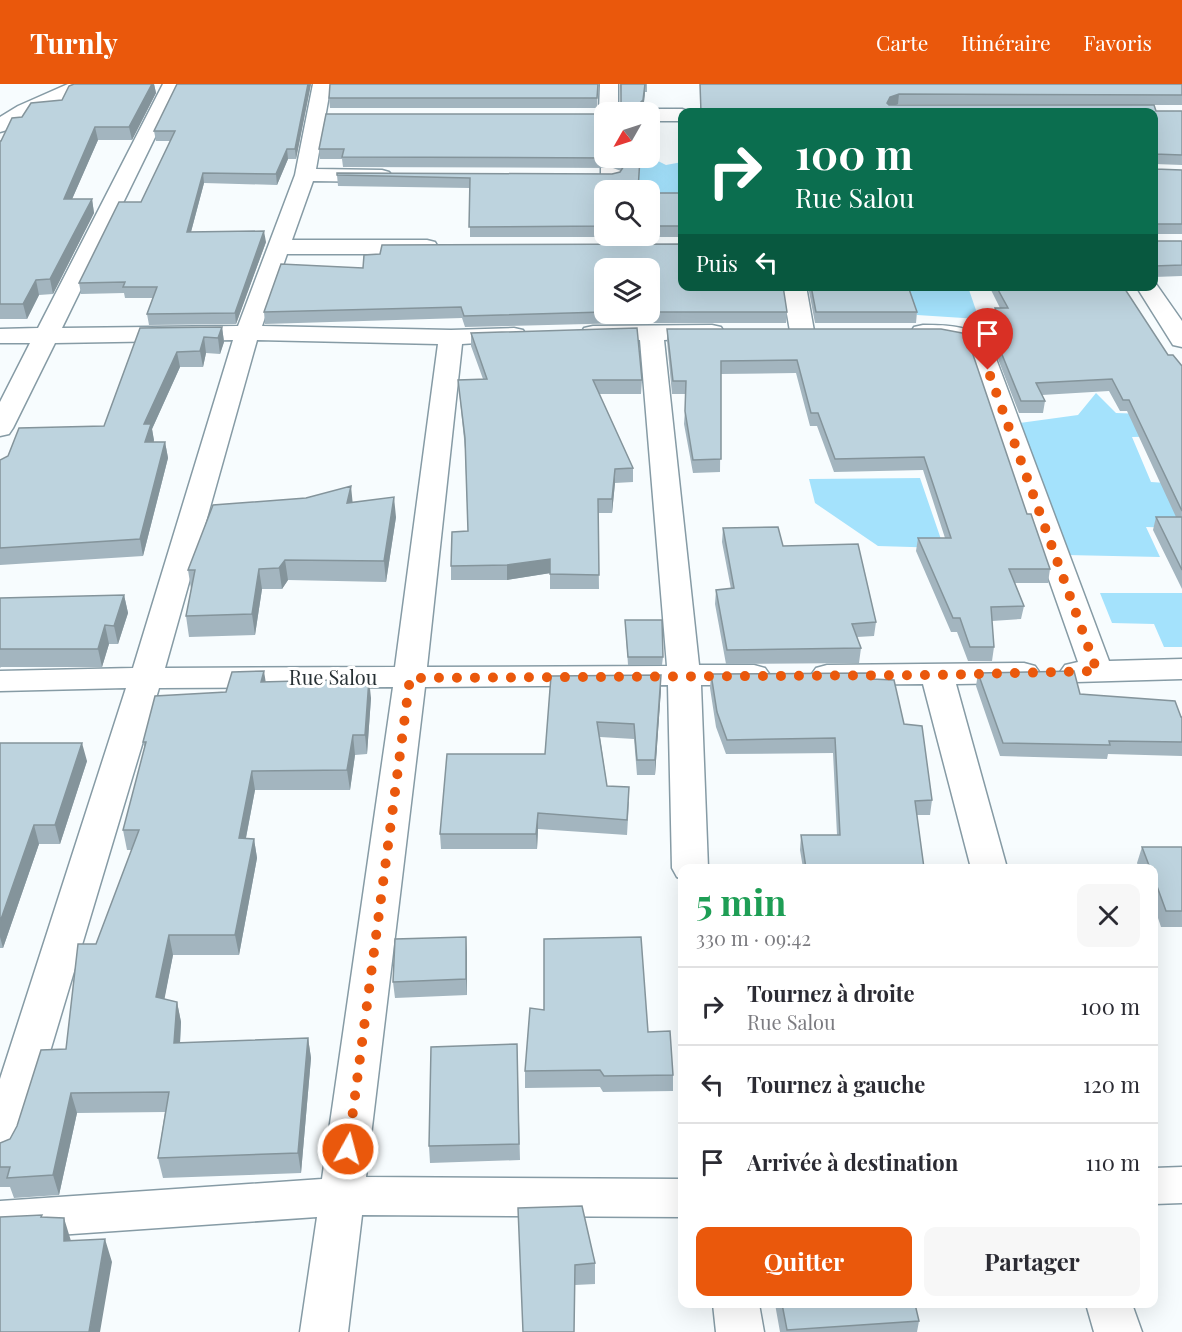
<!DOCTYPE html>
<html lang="fr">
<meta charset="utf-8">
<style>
body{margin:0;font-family:"Playfair Display",serif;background:#f7f7f7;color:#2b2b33;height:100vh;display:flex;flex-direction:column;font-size:22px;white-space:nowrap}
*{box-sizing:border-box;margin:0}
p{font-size:20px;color:#7c7c81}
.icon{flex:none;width:33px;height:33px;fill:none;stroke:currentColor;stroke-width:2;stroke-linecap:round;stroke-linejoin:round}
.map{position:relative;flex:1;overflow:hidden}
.sheet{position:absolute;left:678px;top:780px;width:480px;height:444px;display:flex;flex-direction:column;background:#fff;border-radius:12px;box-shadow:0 6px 24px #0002}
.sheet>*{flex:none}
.guide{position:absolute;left:678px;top:24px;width:480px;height:183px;border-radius:12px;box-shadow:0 6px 24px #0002;background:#0b6e4f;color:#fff;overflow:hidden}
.needle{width:39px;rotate:231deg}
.fabs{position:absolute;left:594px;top:18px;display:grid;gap:12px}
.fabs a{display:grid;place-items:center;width:66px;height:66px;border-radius:12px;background:#fff;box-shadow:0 6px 24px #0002;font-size:30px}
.pin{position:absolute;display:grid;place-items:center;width:51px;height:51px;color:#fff;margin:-62px -26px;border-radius:50% 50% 50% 0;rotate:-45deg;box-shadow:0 0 6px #0007}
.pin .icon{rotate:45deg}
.me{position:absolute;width:66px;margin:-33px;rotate:7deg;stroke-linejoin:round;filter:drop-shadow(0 0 4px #0008)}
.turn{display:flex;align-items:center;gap:21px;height:126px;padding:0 18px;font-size:27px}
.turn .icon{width:78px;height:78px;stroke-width:2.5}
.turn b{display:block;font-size:42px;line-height:51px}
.then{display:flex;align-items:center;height:57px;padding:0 18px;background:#0003;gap:12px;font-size:22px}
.round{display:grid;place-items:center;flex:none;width:63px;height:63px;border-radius:12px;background:#f7f7f7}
.summary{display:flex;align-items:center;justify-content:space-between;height:102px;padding:0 18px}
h1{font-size:36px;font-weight:700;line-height:45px;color:#1e9e55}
.cta{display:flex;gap:12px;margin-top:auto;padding:12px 18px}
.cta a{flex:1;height:69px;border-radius:12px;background:#ea580c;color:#fff;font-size:24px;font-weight:700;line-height:69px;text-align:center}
.cta a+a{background:#f7f7f7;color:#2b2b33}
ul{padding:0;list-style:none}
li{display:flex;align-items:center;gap:18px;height:78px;padding:0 18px;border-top:2px solid #e1e1e2}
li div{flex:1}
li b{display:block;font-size:22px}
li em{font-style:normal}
header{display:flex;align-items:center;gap:36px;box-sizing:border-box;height:84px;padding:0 30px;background:#ea580c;color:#fff}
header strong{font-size:28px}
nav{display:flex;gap:33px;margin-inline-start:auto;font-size:21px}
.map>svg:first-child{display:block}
.green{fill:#a4e2fc}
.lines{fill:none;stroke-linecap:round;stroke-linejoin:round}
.minor-casing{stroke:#869ba5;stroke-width:3}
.minor{fill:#fff;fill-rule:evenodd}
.wall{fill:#a3b5bf;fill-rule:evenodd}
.shaded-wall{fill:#84949b}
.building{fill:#bdd3de;stroke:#84949b;stroke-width:1.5}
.route{stroke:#ea580c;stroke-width:10;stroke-dasharray:0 18}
.labels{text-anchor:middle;stroke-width:6;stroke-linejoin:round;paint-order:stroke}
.street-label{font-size:20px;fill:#283135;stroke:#fff}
</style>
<header>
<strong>Turnly</strong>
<nav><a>Carte</a><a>Itinéraire</a><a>Favoris</a></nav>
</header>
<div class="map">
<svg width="1182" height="1248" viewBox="0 0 1182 1248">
<rect width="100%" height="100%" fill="#f7fcfe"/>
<path class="green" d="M652 74 666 81 682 78V121L650 113V106H647L644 99H628L618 83 649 81 645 77Z
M906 203H968L979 235 917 231Z
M1096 309 1116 329 1174 331 1182 352 1132 353 1151 398 1182 400V444L1146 443 1160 473 1066 471 1012 340 1078 331Z
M920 394 944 464 878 462 815 419 809 395Z
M1100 509H1182V563H1164L1154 540 1112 539Z"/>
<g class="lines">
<defs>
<path id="minor" d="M68 0H93L91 4 32 30 7 46 0 48V33L18 22Z
M163 0H181L62 244 238 242 295 91 313 0H331L316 85 382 86 389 88 392 92 389 96 382 98 313 97 292 156H427L435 158 438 163 435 168 427 170H287L262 242 451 246 514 244 523 246 526 251 523 256 462 260 427 583 667 582 640 256H593L584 254 581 249 584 244 593 242 712 241 721 243 724 248 721 253 664 256 699 581H754L765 584 770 591 765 598 754 601H701L708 784H682V795L677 793 672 784 668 601 425 603 366 1093 682 1095V1133L362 1131 348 1248H300L317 1133 0 1155V1117L322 1095 393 603 159 604 22 1061 15 1074 0 1079V995L126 604 0 607V587L133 584 233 256 55 259 13 344 9 350 0 352V318L30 259H0V245L38 244ZM257 256 438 260 395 583 165 584Z
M600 0H618V28H604V33L599 28Z
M650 25H682L690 28H682V37H650V28H642Z
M604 70V74H621L622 106H604V110L601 106V74Z
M604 148V152H624L628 184H606L602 152Z
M1154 197 1182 237V263L1173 261 1136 202H1154Z
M782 202H806L814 247 811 252 802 254 793 252 790 247Z
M923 241C949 241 976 241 992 264L1109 577 1182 575V595L1076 598 1065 595 1060 588 1065 581 1078 578 968 265 954 257 914 253 911 248 914 243Z
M1024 579 1035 582 1040 589 1035 596 1024 599 956 600 1007 784H971L923 600 827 601 816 598 811 591 816 584 827 581Z
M1182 1083V1119L1154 1120V1084Z
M713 1220H759L764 1248H716Z
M1086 1220H1132L1142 1248H1094Z"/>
</defs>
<use href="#minor" class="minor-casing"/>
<use href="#minor" class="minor"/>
</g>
<path class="wall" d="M74 0H154L156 9 132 56H98L72 115H92L94 129 53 210 39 211 27 235H0V57H1L22 33 62 16Z
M311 0 296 75H288L277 101 204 99 191 148 266 158 236 240 149 241 147 230 153 214H125L124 209 81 210 79 199 141 118 171 57H156L154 47Z
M598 0 597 24H330L329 14Z
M620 0H647V8H645L643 28 619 21 621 19Z
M700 0H1182V21H1154L1156 27H1182V81L1155 80V85L1182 86V150H1155V157H1182V192L1154 193V28H700ZM898 20 1122 21H896Z
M604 30 640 74 604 106V152H650V109H682V153H470V104L338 102 337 91 612 90 620 88 621 87 613 84 343 83 342 75H320L319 65Z
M682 160V202H783L787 228 786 239H627L465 243 462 234 265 240 264 228 281 180 363 184 364 171 380 170 382 161ZM604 184H650V230H604Z
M808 202H908L917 228 916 239H815Z
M989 202H1123L1168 271 1182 282V505L1153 446 1156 433H1176L1127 327H1120L1109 307 1042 311 1045 317 1043 329H1019L991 257 992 246H996L993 235 995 224H1000Z
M222 243 224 258 220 270 206 269 203 283H180L152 345 154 358H165L168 374 143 472 0 481V376L104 342 140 244Z
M667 245H941L1027 430 1050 485 1048 499H1015L1024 522 1021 535 992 537 994 563 992 577H968L957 548H951L916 467 918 454H945L923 386 834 388 817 342H810L796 289 721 290 720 388 693 389 684 340 686 310H672L667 257Z
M471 249 642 296 641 310H599L633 384V398L615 399 612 429H598L599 505H550V489L507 496H451V482L468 447 465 365 458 296 483 295 471 262Z
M352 418 396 433 386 498 288 496 282 505H262L255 551 189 553 186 532 191 505 188 486Z
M723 444 783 462 876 538 874 552 857 553 861 564 859 579 726 580 715 520 716 506 731 505 722 458Z
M124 511 128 529 118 560H109L102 583H1L0 584V514Z
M625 536 663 573 662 581H628Z
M978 589 1182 633V672L1108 670 1107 675 1000 672 976 602Z
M711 590 872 595 904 640 932 716 930 731H917L924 784H803L800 766 801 751H837L833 669 726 670 716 643 710 604Z
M551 592 661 605 655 691H637L634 655 600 653 607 702 629 718 627 751 538 745 537 765H441L440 750 545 670Z
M266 598 371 614 367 670 355 671 350 706H255L246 754 254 755 257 774 239 871H173L164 915 177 918 181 938 180 959 308 954 311 974 301 1089 163 1094 158 1074 165 1028 77 1029 59 1111 14 1114 10 1103H0V1059L10 1055 66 965 96 860 132 766H127L123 746 145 665 143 658 226 608Z
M0 659 87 677 60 760H39L3 864H0Z
M1142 763H1182V843H1161L1154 822V784H1139L1137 779Z
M467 869V911L395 914 393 898Z
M648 948 673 991V1007L603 1008 600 1003 525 1004V987Z
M517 960 520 1076 430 1079 429 1062Z
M518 1124 595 1179V1200L575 1201Z
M775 1220H915L919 1237 917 1248H780Z"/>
<path class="shaded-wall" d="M152 0H154L156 9 132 56 129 43Z
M308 0H311L296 75 295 65Z
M645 0V8L643 28 640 19Z
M899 10 898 20 889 23 887 19 890 13Z
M95 43 98 56 66 129 64 115Z
M287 65 288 75 277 101 276 90Z
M203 89 204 99 188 159 187 148Z
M92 115 94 129 53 210 50 195Z
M264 147 266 158 236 240 235 229Z
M36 196 39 211 27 235 23 220Z
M222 243 224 258 220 270 218 254Z
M204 253 206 269 203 283 200 267Z
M177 268 180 283 152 345 154 356 148 374 145 358 144 340Z
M165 358 168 374 143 472 140 455Z
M615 385V399L612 429V415Z
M351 402 353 422 347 419Z
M394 413 396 433 386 498 384 477Z
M550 475 551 489 507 496V481Z
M285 476 288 496 282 505 279 484Z
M259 485 262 505 255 551 252 530Z
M124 511 128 529 118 560 114 542Z
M105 541 109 560 102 583 98 565Z
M264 587 267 606 261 598Z
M661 591V605L655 691V676Z
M369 595 371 614 367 670 365 651Z
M353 651 355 671 350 706 347 686Z
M82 659 87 677 60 760 55 741Z
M252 687 255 706 242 774 239 754Z
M538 729V745L537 765 536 750Z
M34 741 39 760 3 864 0 853V838Z
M254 755 257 774 239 871 235 851Z
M169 851 173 871 161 933 156 913Z
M466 853 467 869V911L466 895Z
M177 918 181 938 179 979 174 959Z
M308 954 311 974 301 1089 298 1069Z
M71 1009 77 1029 59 1111 53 1091Z
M64 1134 71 1157H64Z
M105 1155 112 1178 100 1248H89Z"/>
<path class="building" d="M74 0H152L129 43H95L64 115H92L50 195 36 196 23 220H0V57H1L12 34 22 33 31 19 62 16 69 2Z
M177 0H308L295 65H287L276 90 203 89 187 148 264 147 235 229 147 230 157 203H123L125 198 79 199 119 118H141L175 47H154Z
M330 0H598L597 14H329Z
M621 0H645L643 16 640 19 643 21 642 28H604L606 21H619L621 18Z
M700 0H1182V11L899 10 890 13 887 19 889 21H1154L1156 27H1182V71L1155 70V85L1182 86V140H1155V157H1182V181L1154 182V28H701Z
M604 28V74H640L638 106H604V142L469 143 470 94 337 91V89L612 90 620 88 624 82 621 76 613 74 342 73 344 65H319L326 30H604Z
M650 109H682V142H650Z
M682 160V202H783L787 228H650V184H604V228L464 232 461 223 264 228 281 180 363 184 364 171 380 170 382 161Z
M811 202H908L917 228H816Z
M996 202H1123L1168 271H1173L1182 282V427L1129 316H1123L1112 295 1036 299 1045 317H1021L992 246H1002L995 224H1008Z
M222 243 218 254 204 253 200 267 177 268 144 340H151L145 358H165L140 455 0 464V376L8 372 19 344 104 342 140 244Z
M637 244 642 296H593L633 384 615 385 612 415H598L599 491 550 490V475L507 481 451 482 452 448 468 447 465 354 458 296 487 295 471 249Z
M667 245H941L962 249 967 253 1027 430H1031L1050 485H1009L1024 522 991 523 994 563H970L960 534H953L918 454H951L924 373 835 375 818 329H811L797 276 721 277V375L693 376 685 327 686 297H673Z
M351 402 347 419 394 413 384 477 285 476 279 484 259 485 252 530 186 532 195 486H188L213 421 306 414Z
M1156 433H1182V486Z
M778 443 783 462 858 460 876 538 852 540 861 564 727 566 716 506 734 504 723 444Z
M124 511 114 542 105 541 98 565H0V514Z
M625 536H662L663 573H628Z
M264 587 261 598 369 595 365 651H353L347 686 252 687 239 754 254 755 235 851H169L156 913 177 918 174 959 308 954 298 1069 158 1074 169 1008 71 1009 53 1091 7 1094 10 1083H0V1059L10 1055 17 1042 41 966 66 965 78 860H96L139 746H123L146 658H143L155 612 226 608 232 588Z
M1074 587 1080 610 1175 617 1181 633H1182V658L1109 657 1110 661 1003 659 978 589Z
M870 589 872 595 894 596 904 640 922 642 932 716 915 717 924 784H806L801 751H840L835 654 727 656 717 628 711 590Z
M661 591 655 676H637L634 640 597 638 607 702 629 703 627 736 538 729 536 750H440L447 670H545L551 592Z
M0 659H82L55 741H34L0 838Z
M1142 763H1182V827H1166L1154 794V784H1150Z
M466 853V895L393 898 395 855Z
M641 853 648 948 670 947 673 991 604 992 600 986 525 987 530 924 544 926V855Z
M517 960 519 1060 429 1062 431 963Z
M582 1122 595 1179 575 1181 574 1248H523L518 1124Z
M42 1131 41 1133 64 1134V1157L105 1155 89 1248H0V1133Z
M782 1220H915L919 1237 787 1246Z"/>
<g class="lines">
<path class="route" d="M348 1065 410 594 937 591 1097 587 988 286"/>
</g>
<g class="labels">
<g class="street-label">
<text x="333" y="601">Rue Salou</text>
</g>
</g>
</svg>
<div class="fabs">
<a><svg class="needle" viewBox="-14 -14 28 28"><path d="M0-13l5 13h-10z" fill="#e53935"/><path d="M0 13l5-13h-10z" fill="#7c7c81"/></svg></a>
<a><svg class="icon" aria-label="search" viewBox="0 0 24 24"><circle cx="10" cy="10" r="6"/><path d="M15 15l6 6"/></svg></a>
<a><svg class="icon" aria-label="layers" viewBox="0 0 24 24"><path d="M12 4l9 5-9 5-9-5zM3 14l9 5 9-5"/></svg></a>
</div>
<div class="pin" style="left:988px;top:286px;background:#d93025"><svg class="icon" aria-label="arrive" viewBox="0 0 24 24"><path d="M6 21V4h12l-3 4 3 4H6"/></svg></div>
<svg class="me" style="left:348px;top:1065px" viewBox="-20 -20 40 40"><circle r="17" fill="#ea580c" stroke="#fff" stroke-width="3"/><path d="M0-11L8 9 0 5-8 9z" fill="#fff"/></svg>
<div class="guide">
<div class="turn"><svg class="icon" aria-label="right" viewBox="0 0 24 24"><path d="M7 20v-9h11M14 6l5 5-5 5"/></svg><div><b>100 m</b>Rue Salou</div></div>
<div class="then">Puis<svg class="icon" aria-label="left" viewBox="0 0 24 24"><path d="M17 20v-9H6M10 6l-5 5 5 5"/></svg></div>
</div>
<section class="sheet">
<div class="summary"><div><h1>5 min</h1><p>330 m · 09:42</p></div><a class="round"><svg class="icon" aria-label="close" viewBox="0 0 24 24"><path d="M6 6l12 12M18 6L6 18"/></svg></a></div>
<ul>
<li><svg class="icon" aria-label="right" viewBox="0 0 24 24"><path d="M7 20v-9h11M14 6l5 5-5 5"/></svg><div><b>Tournez à droite</b><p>Rue Salou</p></div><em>100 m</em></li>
<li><svg class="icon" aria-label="left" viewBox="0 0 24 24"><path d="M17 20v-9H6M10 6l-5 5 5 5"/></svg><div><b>Tournez à gauche</b></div><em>120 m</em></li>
<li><svg class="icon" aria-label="arrive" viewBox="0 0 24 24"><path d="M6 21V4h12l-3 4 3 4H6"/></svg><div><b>Arrivée à destination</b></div><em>110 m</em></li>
</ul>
<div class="cta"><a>Quitter</a><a>Partager</a></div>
</section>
</div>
